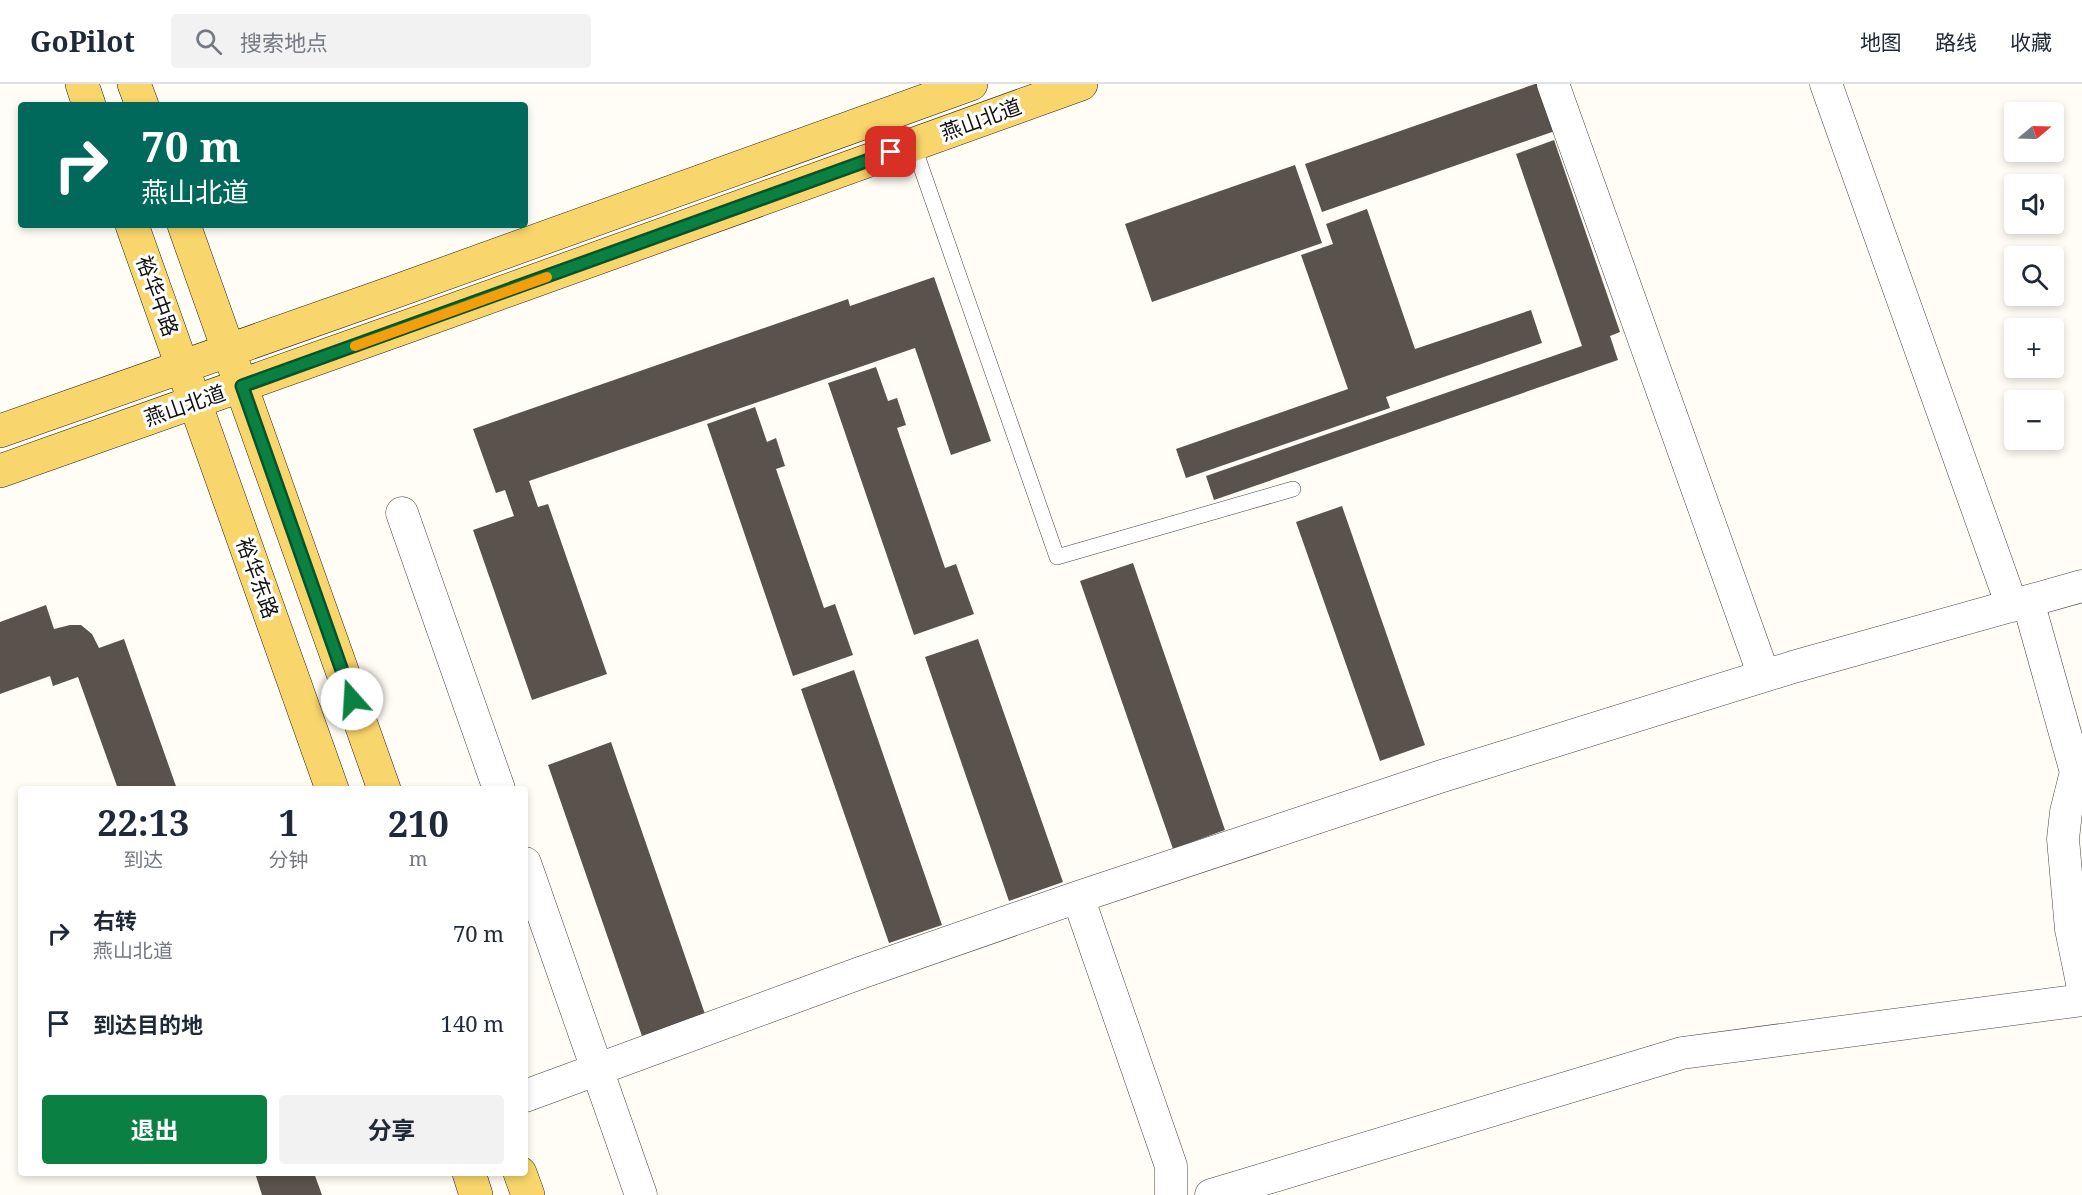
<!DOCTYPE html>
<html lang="zh">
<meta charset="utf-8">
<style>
body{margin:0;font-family:"Noto Serif","Noto Sans SC",serif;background:#f2f2f3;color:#1f2937;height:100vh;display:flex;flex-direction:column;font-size:22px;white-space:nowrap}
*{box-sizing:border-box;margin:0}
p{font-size:20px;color:#747a83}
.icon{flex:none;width:33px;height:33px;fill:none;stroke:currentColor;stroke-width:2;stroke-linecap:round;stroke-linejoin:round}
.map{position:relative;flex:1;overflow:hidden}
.panel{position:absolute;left:18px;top:702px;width:510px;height:390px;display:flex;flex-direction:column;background:#fff;border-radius:6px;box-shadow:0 3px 9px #0003}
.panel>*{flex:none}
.guide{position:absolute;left:18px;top:18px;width:510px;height:126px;border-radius:6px;box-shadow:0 3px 9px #0003;background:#00695c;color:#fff;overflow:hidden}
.needle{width:39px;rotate:71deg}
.fabs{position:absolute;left:2004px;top:18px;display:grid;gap:12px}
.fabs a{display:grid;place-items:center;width:60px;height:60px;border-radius:6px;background:#fff;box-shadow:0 3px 9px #0003;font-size:30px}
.pin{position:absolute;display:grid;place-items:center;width:51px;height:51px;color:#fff;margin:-26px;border-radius:12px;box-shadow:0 3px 9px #0006}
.me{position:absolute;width:66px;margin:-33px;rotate:341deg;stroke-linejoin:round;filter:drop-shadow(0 0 4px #0008)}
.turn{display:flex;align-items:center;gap:21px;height:126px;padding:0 24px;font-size:27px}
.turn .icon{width:78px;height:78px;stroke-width:2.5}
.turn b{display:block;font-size:42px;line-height:51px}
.eta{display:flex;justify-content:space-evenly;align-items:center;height:102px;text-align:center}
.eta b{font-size:36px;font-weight:700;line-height:42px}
.action{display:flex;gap:12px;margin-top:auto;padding:12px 24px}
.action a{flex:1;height:69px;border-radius:6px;background:#0b8043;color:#fff;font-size:24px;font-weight:700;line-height:69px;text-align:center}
.action a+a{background:#f2f2f3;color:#1f2937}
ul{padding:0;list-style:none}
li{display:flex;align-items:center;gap:18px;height:90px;padding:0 24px}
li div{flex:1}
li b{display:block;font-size:22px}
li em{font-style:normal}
header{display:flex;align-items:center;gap:36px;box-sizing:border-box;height:84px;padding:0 30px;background:#fff;border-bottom:2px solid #e0e1e3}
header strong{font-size:28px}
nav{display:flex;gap:33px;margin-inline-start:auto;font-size:21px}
.search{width:420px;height:54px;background:#f2f2f3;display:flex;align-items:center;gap:15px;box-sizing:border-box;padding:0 21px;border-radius:6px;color:#747a83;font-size:22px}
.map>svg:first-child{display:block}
.building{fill:#5a524d}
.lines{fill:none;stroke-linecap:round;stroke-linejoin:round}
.service-casing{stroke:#444;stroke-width:16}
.minor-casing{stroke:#444;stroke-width:33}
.primary-casing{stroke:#222;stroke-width:34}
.service{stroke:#fff;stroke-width:15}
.minor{stroke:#fff;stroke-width:32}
.primary{stroke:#f9d66b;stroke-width:33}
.route-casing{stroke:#07532c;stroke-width:15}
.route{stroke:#0b8043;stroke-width:10}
.slow{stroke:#f59e0b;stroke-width:10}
.labels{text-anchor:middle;stroke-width:6;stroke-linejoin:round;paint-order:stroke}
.street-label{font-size:21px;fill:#111;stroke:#fff}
</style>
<header>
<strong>GoPilot</strong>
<div class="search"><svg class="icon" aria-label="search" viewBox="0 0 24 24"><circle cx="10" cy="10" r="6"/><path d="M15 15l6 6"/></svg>搜索地点</div>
<nav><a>地图</a><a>路线</a><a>收藏</a></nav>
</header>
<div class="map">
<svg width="2082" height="1111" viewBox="0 0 2082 1111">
<rect width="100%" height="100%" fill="#fffdf5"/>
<path class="building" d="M1535 0H1538L1555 47 1322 128 1305 80Z
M1554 56 1620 248 1610 252 1618 276 1214 416 1206 392 1582 262 1516 70Z
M1295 81 1322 159 1152 218 1125 140Z
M1367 125 1415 265 1531 226 1542 259 1386 313 1390 324 1186 394 1176 365 1348 305 1301 171 1333 160 1326 140Z
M934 193 991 357 951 371 915 264 529 397 538 423 548 420 607 590 532 616 473 446 514 432 505 406 496 409 473 345 848 215 850 222Z
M876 283 888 317 897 314 906 341 897 344 945 484 956 480 974 530 914 551 828 299Z
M755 323 767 358 776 354 785 382 776 385 824 524 835 520 853 571 793 592 707 340Z
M1342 422 1425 661 1380 677 1296 438Z
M1133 479 1225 746 1173 765 1080 497Z
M46 521 54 545 70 541H81L92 550 99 564 124 555 177 705H118L78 593 53 602 50 592 0 610V538Z
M978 555 1063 798 1009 817 925 573Z
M854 586 942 841 889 859 801 605Z
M611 658 706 933 643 955 548 681Z
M255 1089H314L322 1111H262Z"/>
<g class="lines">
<defs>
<path id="service" d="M913 60 1057 473 1293 405"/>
<path id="minor" d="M1553 0 1764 592
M1826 0 2012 522
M402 429 499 705
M2028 517 2076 688 2066 728 2063 755 2071 845 2082 899
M525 779 641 1111
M1078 813 1171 1082V1111
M525 1012 860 889 1078 813 1439 693 1793 583 2082 502
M1211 1111 1682 969 2082 916"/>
<path id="primary" d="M82 0 89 21
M134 0 142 21
M132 141 332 705
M184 141 384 705
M0 347 391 209 971 0
M0 387 403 244 1081 0
M469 1089 476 1111
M520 1089 528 1111"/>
</defs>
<use href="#service" class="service-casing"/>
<use href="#minor" class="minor-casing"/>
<use href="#primary" class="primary-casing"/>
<use href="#service" class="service"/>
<use href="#minor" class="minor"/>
<use href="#primary" class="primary"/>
</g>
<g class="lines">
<defs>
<path id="route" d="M352 615 242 302 891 68"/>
</defs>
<use href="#route" class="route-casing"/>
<use href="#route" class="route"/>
<path class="slow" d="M355 262 547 193"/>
</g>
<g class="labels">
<g class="street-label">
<text transform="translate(981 36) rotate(-20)" y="7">燕山北道</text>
<text transform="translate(157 212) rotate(70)" y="7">裕华中路</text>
<text transform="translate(185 322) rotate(-19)" y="7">燕山北道</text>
<text transform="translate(257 494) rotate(70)" y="7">裕华东路</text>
</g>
</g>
</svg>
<div class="fabs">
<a><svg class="needle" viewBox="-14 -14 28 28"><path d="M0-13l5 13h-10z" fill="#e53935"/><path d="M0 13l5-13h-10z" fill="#747a83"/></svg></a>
<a><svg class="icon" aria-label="sound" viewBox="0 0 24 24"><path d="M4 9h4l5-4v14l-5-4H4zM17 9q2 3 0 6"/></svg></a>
<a><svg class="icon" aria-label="search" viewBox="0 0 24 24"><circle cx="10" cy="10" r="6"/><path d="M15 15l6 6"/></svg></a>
<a>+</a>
<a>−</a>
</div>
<div class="pin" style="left:891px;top:68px;background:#d93025"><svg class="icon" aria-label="arrive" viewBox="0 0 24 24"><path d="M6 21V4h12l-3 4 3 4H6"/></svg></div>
<svg class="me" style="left:352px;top:615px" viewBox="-20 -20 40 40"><circle r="19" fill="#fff"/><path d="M0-13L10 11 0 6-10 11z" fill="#0b8043"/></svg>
<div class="guide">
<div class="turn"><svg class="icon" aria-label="right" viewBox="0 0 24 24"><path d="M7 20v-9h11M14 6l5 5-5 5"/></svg><div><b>70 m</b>燕山北道</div></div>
</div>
<section class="panel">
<div class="eta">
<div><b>22:13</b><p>到达</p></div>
<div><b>1</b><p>分钟</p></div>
<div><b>210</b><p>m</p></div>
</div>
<ul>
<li><svg class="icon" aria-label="right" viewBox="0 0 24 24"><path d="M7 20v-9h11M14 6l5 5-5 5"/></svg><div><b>右转</b><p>燕山北道</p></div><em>70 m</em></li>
<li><svg class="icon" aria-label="arrive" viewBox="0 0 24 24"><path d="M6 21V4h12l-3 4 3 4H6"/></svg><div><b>到达目的地</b></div><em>140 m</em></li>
</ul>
<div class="action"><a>退出</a><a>分享</a></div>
</section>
</div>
